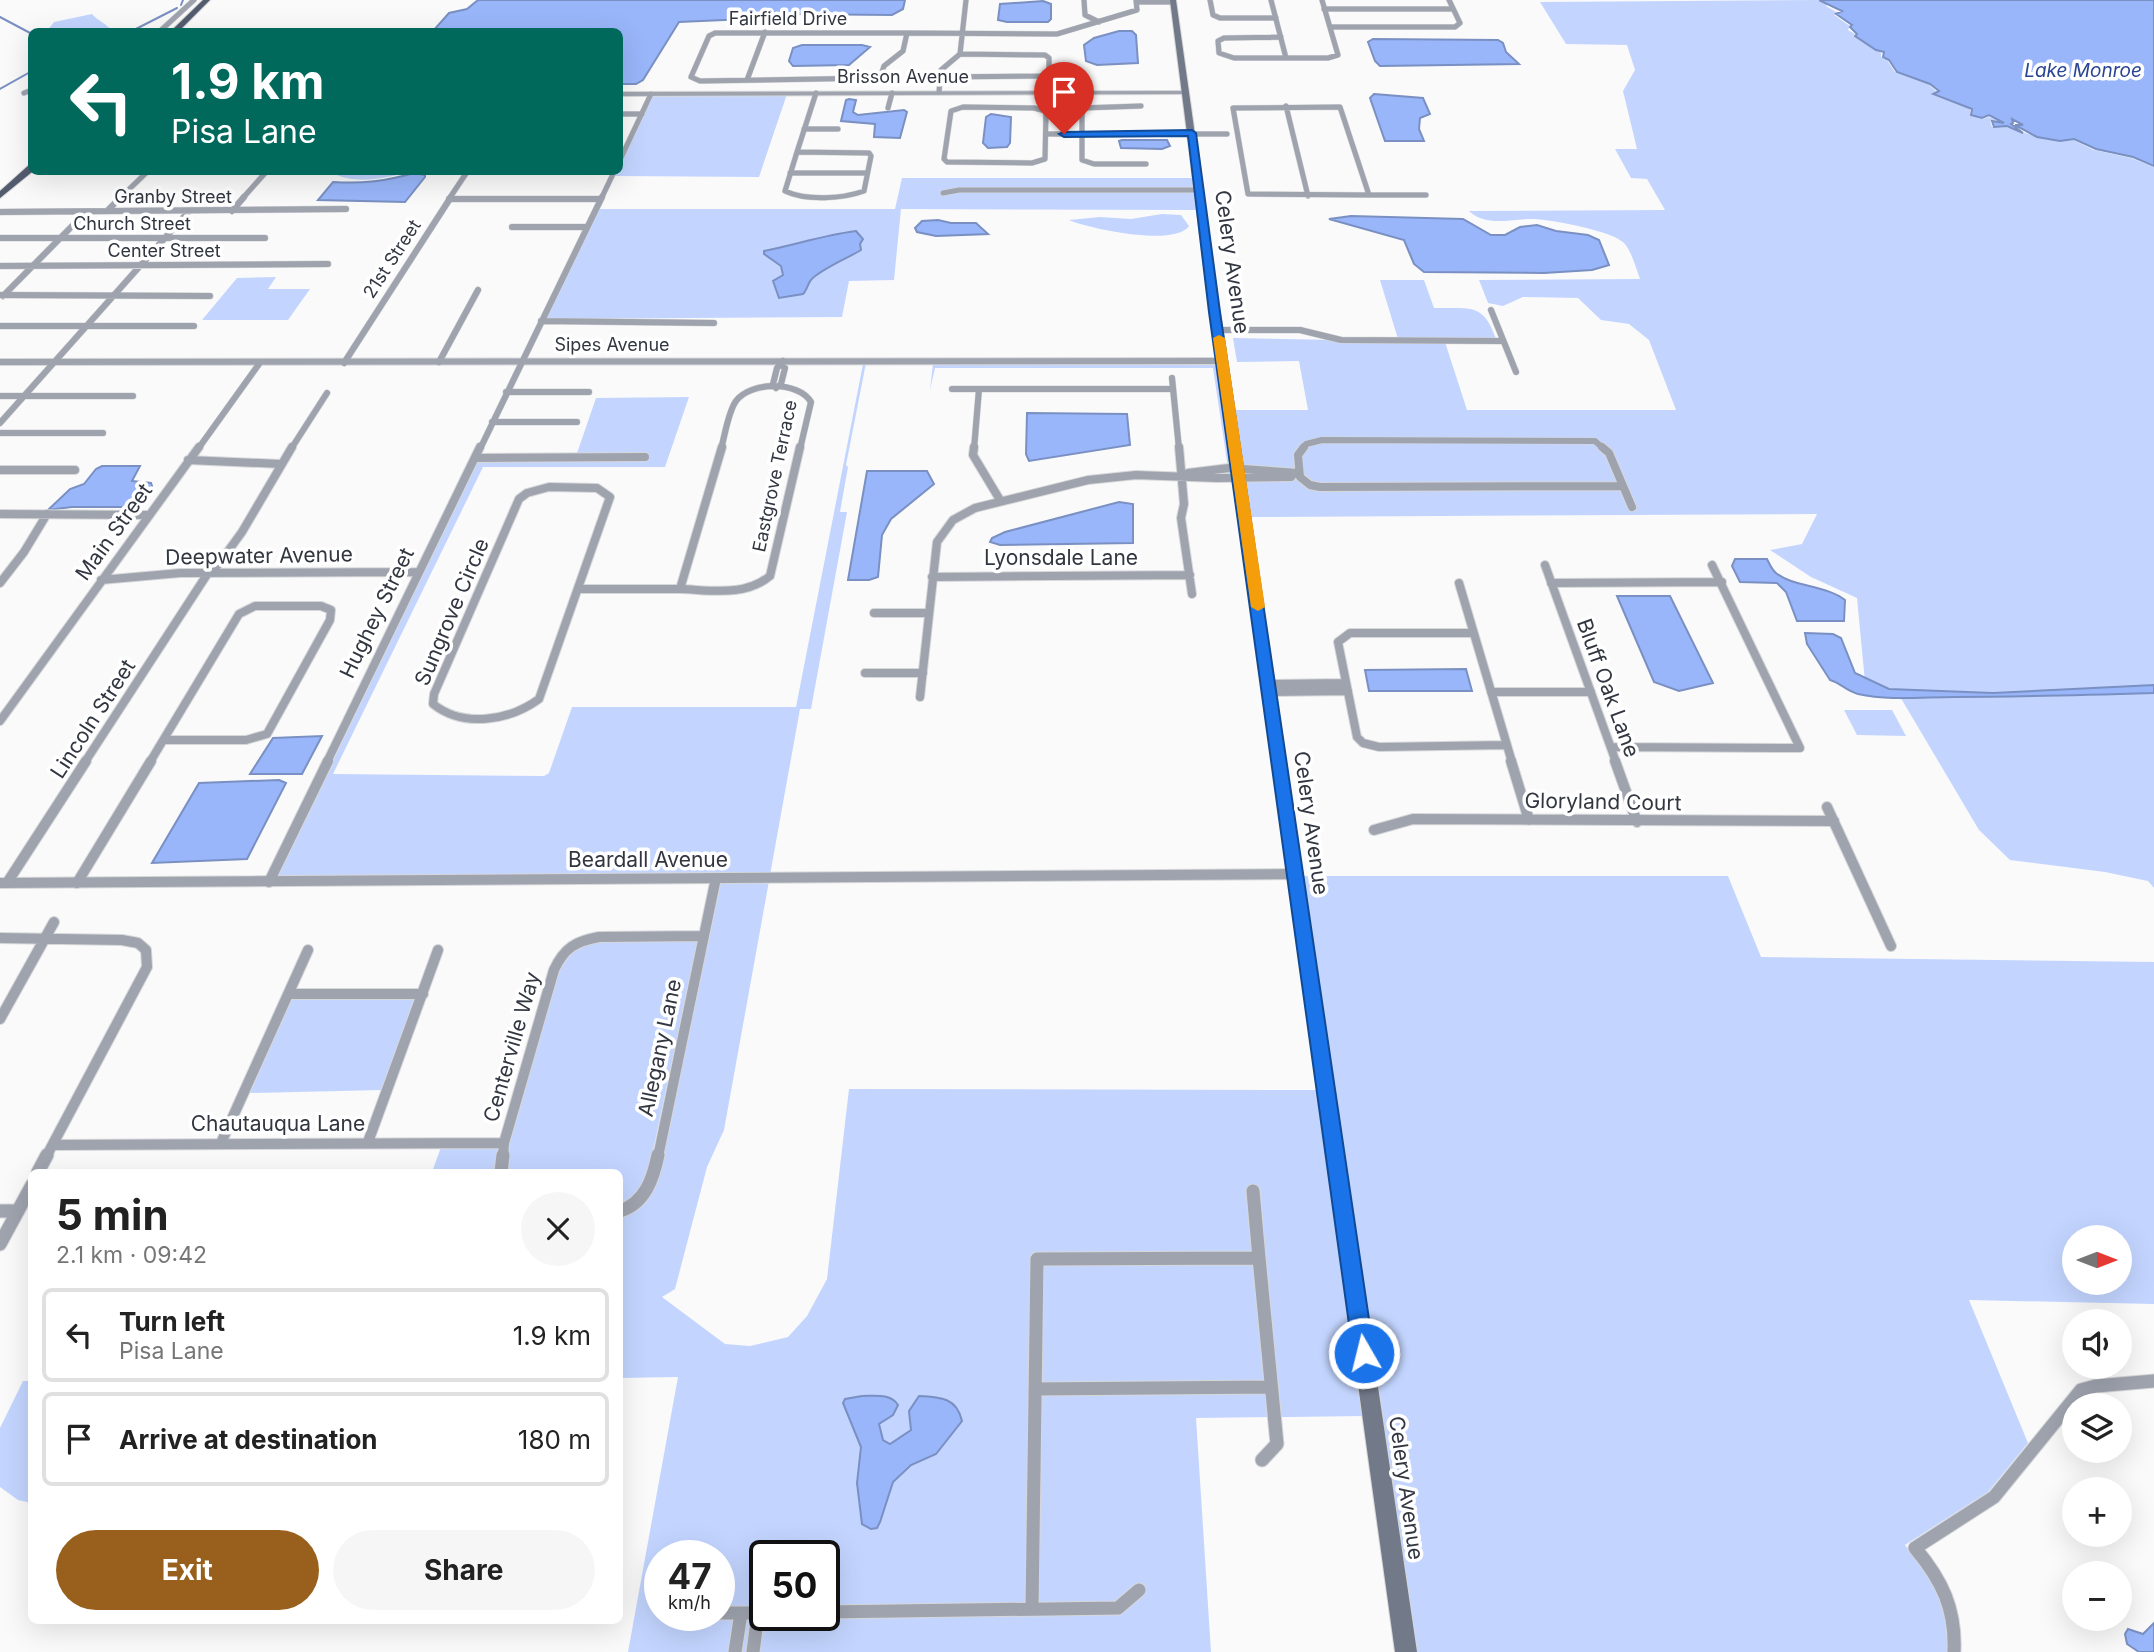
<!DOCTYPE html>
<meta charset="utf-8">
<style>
body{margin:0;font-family:Inter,sans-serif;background:#f6f6f6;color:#222;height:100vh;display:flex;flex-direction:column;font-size:26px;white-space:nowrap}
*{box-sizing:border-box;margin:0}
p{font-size:23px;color:#767676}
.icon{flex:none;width:38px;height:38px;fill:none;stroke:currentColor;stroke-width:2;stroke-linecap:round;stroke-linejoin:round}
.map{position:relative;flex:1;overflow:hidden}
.details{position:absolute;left:28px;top:1169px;width:595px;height:455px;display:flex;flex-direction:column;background:#fff;border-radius:10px;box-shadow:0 7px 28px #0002}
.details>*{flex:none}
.hud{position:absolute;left:28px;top:28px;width:595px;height:147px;border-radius:10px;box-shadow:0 7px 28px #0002;background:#00695c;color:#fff;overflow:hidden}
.needle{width:46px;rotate:90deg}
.buttons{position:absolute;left:2062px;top:1225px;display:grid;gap:14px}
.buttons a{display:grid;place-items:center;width:70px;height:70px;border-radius:50%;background:#fff;box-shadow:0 7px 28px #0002;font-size:35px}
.speed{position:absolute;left:644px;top:1540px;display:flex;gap:14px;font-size:35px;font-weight:700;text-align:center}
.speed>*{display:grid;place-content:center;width:91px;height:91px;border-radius:50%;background:#fff;box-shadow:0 7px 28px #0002;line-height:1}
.speed small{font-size:18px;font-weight:400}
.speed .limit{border:4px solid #111;border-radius:10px;background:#fff;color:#111}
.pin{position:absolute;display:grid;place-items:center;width:60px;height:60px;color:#fff;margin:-72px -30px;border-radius:50% 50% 50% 0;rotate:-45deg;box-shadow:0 0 7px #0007}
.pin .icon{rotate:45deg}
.me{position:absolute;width:77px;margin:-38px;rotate:352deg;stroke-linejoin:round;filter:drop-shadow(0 0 5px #0008)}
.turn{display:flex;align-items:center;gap:24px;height:147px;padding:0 28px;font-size:32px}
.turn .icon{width:91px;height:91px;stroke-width:2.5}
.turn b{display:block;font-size:49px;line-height:60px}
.round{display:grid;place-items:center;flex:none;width:74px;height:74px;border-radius:37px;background:#f6f6f6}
.overview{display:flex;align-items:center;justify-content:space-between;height:119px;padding:0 28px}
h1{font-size:42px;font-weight:700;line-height:52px}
.action{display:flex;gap:14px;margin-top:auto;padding:14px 28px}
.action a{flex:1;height:80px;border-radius:42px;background:#98601c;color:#fff;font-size:28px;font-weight:700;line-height:80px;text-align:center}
.action a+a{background:#f6f6f6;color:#222}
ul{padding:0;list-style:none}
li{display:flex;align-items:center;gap:21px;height:94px;margin:0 14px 10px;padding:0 14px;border:4px solid #e0e0e0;border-radius:10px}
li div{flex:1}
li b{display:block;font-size:26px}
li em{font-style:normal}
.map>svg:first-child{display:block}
.green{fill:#c3d5ff;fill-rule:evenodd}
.water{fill:#99b6fa;stroke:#7a90c2;stroke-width:2}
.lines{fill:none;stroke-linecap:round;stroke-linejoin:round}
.stream{stroke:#7a90c2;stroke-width:2}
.minor-far4-casing{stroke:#d6d7d9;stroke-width:6}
.minor-far3-casing{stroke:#d6d7d9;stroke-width:7}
.minor-far2-casing{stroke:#d6d7d9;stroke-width:10}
.minor-far1-casing{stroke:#d6d7d9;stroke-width:12}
.minor-casing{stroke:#d6d7d9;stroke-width:15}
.tertiary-casing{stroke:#d6d7d9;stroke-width:2}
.secondary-casing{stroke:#d6d7d9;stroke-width:2}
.primary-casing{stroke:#d6d7d9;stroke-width:2}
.minor-far4{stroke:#9ea3ae;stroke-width:5}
.minor-far3{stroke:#9ea3ae;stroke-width:6}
.minor-far2{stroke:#9ea3ae;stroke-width:8}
.minor-far1{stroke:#9ea3ae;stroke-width:10}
.minor{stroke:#9ea3ae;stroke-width:13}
.tertiary{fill:#9ea3ae;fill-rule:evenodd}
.secondary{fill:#727989;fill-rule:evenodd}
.primary{fill:#535c6f;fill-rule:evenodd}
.route{fill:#1a73e8;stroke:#114b97;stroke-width:2}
.slow{fill:#f59e0b}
.labels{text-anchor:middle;stroke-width:7;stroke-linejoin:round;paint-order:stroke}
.far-street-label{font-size:18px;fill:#313640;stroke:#fff}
.far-water-label{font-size:19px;font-style:italic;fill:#294493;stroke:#fff}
.street-label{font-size:21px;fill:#313640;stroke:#fff}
</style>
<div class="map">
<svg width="2154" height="1652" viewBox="0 0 2154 1652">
<rect width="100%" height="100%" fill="#fafafa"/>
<path class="green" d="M1817 0 1828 4 1826 6 1838 13 1834 15 1850 26 1848 30 1855 34 1853 36 1881 53V57L1887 60 1895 72 1928 84 1936 91 1931 94 1970 109V115L1983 119 1989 117 2001 122 1990 121 1992 127H2006L2048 140H2073L2094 150 2131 158 2154 167V888L2148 881 2105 872 2010 860 1979 830 1902 700 1865 682 1857 598 1811 577 1770 550 1802 544 1817 514 1249 517 1234 410H1308L1299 361 1237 362 1233 338 1445 342 1467 410H1676L1649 340 1629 324 1601 320 1578 298 1523 297 1503 306 1488 303 1479 280 1640 279C1636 268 1632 253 1625 244 1615 231 1549 219 1531 219 1510 219 1486 227 1469 211L1665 210 1647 179 1631 178 1615 149H1637L1623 91 1635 70 1627 45 1566 44 1540 2Z
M92 14C98 21 106 23 112 31L128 29 123 32 47 31 54 22Z
M787 94 759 177 614 176 620 172V165L653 95Z
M330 172H407C382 179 355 185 330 172Z
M902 178H1195L1196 189H960L940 193 1197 191 1199 210 901 209 894 280 849 281 842 317 545 319 598 209H895ZM856 231 863 239 860 245 861 250C849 257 819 270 811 280 808 283 806 290 803 294L779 298 773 281 783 275 781 266 764 254V251C796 246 824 235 856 231Z
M1162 214 1181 215 1189 226C1175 247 1090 229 1069 220L1100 217 1131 219Z
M276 277 268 289H310L288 320H202L237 278Z
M1380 280H1424L1434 308C1469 309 1483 301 1496 339H1398Z
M866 363 846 465 848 467 840 512H847L811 709H800L770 875 276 879 478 460 649 458 648 455 576 456 596 398 689 397 665 467H483L333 774 544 776 549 773 572 707H796L863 364Z
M1165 363 1220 364 1235 471 1228 468 1213 368H935L930 390 933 364Z
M1844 710H1892L1906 736 1857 735Z
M1301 876H1728L1761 957 2154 962V1304L1969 1300 2028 1443 1988 1492 1905 1545C1935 1584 1950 1600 1947 1652H1413ZM2074 1237H2119V1283H2074Z
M769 881 724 1130 707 1167 675 1289 662 1297 725 1344 750 1346 788 1337 807 1316 827 1279 849 1089 1321 1090 1366 1416 1196 1418 1211 1652H628L678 1377 620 1378V1216L638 1208 658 1180 721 882ZM919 1396C941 1397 957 1398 962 1421L936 1454 911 1465 893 1482 880 1522 862 1524 857 1483 861 1447 895 1400 879 1424 883 1440 890 1444 912 1430 909 1411ZM660 1556H719V1615H660ZM765 1556H824V1615H765Z
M698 939 647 1179 629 1203 620 1206V1172H507L510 1142 559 970C564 960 568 949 579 945 606 934 667 940 698 939Z
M292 997H416L382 1090 250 1093Z
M441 1147H498L495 1172H432Z
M23 1381H31V1503L18 1500 0 1487V1428Z"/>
<path class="water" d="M478 0H905L903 9 892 15 782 14 766 11 747 19 679 22 643 80 636 84H620V32L433 31 449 13 467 9Z
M1819 0H2154V166L2133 157 2096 149 2074 139 2060 141 2037 137 2015 125H2023L2012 119 2013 123 2011 124 2023 133 2007 126 1994 127 1992 121 2004 123 1989 115 1982 118 1971 115 1972 109 1933 94 1939 91 1930 84 1897 72 1889 60 1883 57 1884 52 1876 50 1855 36 1857 34 1850 27 1852 25 1836 14 1842 11Z
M1043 1 1051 4V19L1048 22H1007L998 20 1000 4Z
M1119 31H1132L1136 35 1138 63 1097 65 1086 61 1084 45 1094 38Z
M1373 39 1498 40 1503 43 1506 52 1519 64 1380 66 1375 61 1368 42Z
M802 45H862L870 47 849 65 793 66 789 61 793 48Z
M1374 94 1423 98 1430 114 1420 118 1419 129 1424 141H1385L1370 98Z
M849 99 856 100 853 112 858 115 904 110 907 112 900 138 874 137 875 124 841 121 846 100Z
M991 114 1011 117 1010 143 1007 147 988 148 983 143 986 117Z
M1122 140H1167L1170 146 1162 149 1121 148 1119 141Z
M414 173 425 175V177L405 202 318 200 333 182C363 184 386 181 414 173Z
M1351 216 1463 219 1491 235H1505L1520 227 1537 225 1556 231 1588 235 1599 240 1609 265 1592 270 1544 273 1424 272 1414 264 1404 240 1329 219Z
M938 220 951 223H976L988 234 936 236 917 232 915 228 922 221Z
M856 231 863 239 860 244 861 250C850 257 819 270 811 280 808 283 807 290 803 294L779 298 773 281 783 275 781 266 764 254V251C795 245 824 235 856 231Z
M1027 413 1127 414 1130 445 1029 461 1026 454Z
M102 466H140L132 481 151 483 152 486 132 507H72L48 510 70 489 84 484 96 469Z
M867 471H927L934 484 891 519 882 535 878 577 869 580H848Z
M1119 502 1133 504V543L1000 545 990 542 992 538 1005 532Z
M1735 559H1767C1769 563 1772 570 1776 573 1793 587 1826 585 1845 600L1844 621H1797L1786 592 1777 583 1740 582 1732 566Z
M1617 596H1670L1713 683 1679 691 1654 682Z
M1805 633 1833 634 1841 638 1855 673 1889 689 1993 693 2154 685V693C2088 695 2021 697 1955 697 1923 697 1889 701 1858 694 1846 691 1841 683 1830 680L1807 644Z
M1466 669 1472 691H1369L1365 670Z
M322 736 302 774H250L273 738Z
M279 780 286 783 247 859 152 863 199 783Z
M862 1396C874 1396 891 1393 898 1405L893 1415 879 1424 883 1440 890 1444 911 1430 909 1411 919 1396C941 1397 957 1398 962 1421L936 1454 911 1465 893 1482 880 1522 877 1528 871 1529 862 1524 857 1483 861 1447 843 1403 845 1399Z
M2154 1623V1652H2139L2127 1644 2125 1634 2128 1629 2143 1634Z"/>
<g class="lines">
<path class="stream" d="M181 5 183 0
M0 17 32 34
M130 32 177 8
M0 89 32 71"/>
<defs>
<path id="minor-far4" d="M1084 0 1085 15 1099 22
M1210 0 1213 15 1220 18H1276
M1271 0 1286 58
M1137 2H1173
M1324 9H1453
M1331 27H1455L1460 23 1449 0
M159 32 194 0
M715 33H907L903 51 884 66 881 75 876 78 700 81 691 77 709 36Z
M907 33 1057 34 1137 10 1136 0
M1281 37 1224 38 1218 41 1219 53 1234 58H1328L1338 55 1322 0
M941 77 1040 76 1049 73V58L1045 55 960 54
M747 80 765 32
M939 92 941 70 960 54 966 0
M24 93 32 90
M1141 106 1082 108V160L1094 164H1146
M1286 106 1308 196
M963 107 1034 108 1046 111 1045 159 1032 163 947 162 944 159 951 111Z
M1340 107 1369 195 1248 194 1233 108Z
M888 108 892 93
M620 114H642
M804 129H838
M1046 134H1227
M797 152 869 153 871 156 864 191C842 199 806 201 785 191Z
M797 152 816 93
M620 160 651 94
M790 173H867
M943 193 959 190H1199
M1369 195H1426
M119 199 147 172
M242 199 266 172
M449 199H600
M449 199 467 172
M601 199 614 172"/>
<path id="minor-far3" d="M449 199H600
M107 211 121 197
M232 211 244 197
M0 212 346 209
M512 227H586
M0 238H265
M0 266 328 264
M0 295 210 296
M3 296 86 212
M1491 310 1516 372
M541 321 714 323
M0 326H194
M1218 330H1300L1341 340 1502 341
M439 362 478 290
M344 363 451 197
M1172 378 1179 449
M776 388 773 384 777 368 783 361
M776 388 781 384 785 368 782 366
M952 389H1173
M506 392H589
M0 396H133
M492 422H577
M0 423 189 211
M0 433H103
M198 449 259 364
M291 449 327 393
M480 449 602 197
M721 449C725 435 728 412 736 401 751 381 799 381 811 402L800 449
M974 449 979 389
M1303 449 1306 444 1322 440 1595 441 1604 449"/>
<path id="minor-far2" d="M974 447 973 455 1000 500
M1179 447 1184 504 1181 518 1192 594
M1304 447 1298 455 1300 477 1310 485 1320 487 1623 486
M1602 447 1609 453 1632 507
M475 458 645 457
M188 460 281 464
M0 470H75
M1188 473 1229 468 1298 473
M549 487 597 488 610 497 539 699C509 721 463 728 433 704L434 694 519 499 527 493Z
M0 514 148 515
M1545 565 1616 762
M212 573 242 532 292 447
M932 577 1190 575
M101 580 180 573 418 572
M0 583 24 552 47 514
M1459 583 1512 762
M1551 583 1722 582
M579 589H680
M680 589C711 590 745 597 770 576L800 447
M680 589 722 447
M874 613H929
M1473 633H1350L1338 642 1357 737 1363 743 1379 747 1507 745
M865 673H923
M1269 684 1346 683
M1270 692 1348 691
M1491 692H1591
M920 697 937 542 953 520 975 508 1088 480 1136 475 1217 478 1291 477 1294 473
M0 721 199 447
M1611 747 1800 748 1712 565
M85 762 208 573
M150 762 239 614 255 606H321L331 610 330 620 267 734 246 740H164
M327 762 480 447"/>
<path id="minor-far1" d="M1511 761 1529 820
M1615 761 1637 822
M1827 807 1891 946
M1374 830 1413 819 1834 821
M269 882 328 761
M7 883 86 761
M77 883 151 761
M0 938 122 940 138 943 146 950 147 967 46 1157
M289 994H423
M0 1019 54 922
M368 1142 438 950
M221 1143 308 950
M53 1145 504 1143
M503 1157 504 1143 554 970C564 948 576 941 599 937L704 936
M658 1157 716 878"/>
<path id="minor" d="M38 1172 47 1155
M501 1172 503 1155
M0 1211H18
M620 1211C645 1203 653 1179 658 1155
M0 1244 32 1185
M1259 1258 1277 1444 1262 1460
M1035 1389 1271 1387
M1032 1609 1037 1259 1259 1258 1253 1191
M824 1612 1118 1608 1139 1590
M719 1613H765
M735 1652 741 1613
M753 1652 758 1613
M1954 1652C1956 1609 1942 1580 1915 1548L1994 1497 2081 1390 2096 1386 2154 1381"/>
<path id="tertiary" d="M1186 91 1188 92V94L620 96V92Z
M0 359 1223 358 1227 361 1223 364 0 365Z
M1296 869 1300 871 1302 874 1300 877 1296 879 0 888V878Z"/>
<path id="secondary" d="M1170 0H1176L1219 306 1417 1652H1395L1209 306Z"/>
<path id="primary" d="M203 0H210L178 32H170Z
M29 165H32V172L0 198V191Z"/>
</defs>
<use href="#minor-far4" class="minor-far4-casing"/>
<use href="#minor-far3" class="minor-far3-casing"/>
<use href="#minor-far2" class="minor-far2-casing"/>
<use href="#minor-far1" class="minor-far1-casing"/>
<use href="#minor" class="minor-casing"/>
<use href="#tertiary" class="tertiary-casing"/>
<use href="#secondary" class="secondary-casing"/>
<use href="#primary" class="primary-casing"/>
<use href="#minor-far4" class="minor-far4"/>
<use href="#minor-far3" class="minor-far3"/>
<use href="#minor-far2" class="minor-far2"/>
<use href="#minor-far1" class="minor-far1"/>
<use href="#minor" class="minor"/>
<use href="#tertiary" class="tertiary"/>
<use href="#secondary" class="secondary"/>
<use href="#primary" class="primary"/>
</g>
<path class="route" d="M1192 130 1196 133 1220 312 1374 1353 1371 1360 1364 1363 1356 1360 1353 1353 1209 312 1188 136 1064 137 1059 134 1064 132Z"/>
<path class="slow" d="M1219 335 1225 338 1265 607 1258 611 1251 607 1213 338Z"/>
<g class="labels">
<g class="far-street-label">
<text x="788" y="25">Fairfield Drive</text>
<text x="903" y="83">Brisson Avenue</text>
<text x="173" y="203">Granby Street</text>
<text x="132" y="230">Church Street</text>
<text x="164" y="257">Center Street</text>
<text transform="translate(392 259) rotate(-57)" y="6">21st Street</text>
<text x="612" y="351">Sipes Avenue</text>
<text transform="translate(775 476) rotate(-78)" y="6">Eastgrove Terrace</text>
</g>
<g class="far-water-label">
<text x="2083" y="77">Lake Monroe</text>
</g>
<g class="street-label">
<text transform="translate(1232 262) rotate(82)" y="7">Celery Avenue</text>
<text transform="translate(114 532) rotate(-54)" y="7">Main Street</text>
<text transform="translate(259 556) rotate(-1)" y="7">Deepwater Avenue</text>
<text x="1061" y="565">Lyonsdale Lane</text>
<text transform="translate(452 612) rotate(-67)" y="7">Sungrove Circle</text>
<text transform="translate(377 613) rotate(-64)" y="7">Hughey Street</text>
<text transform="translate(1608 688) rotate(70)" y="7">Bluff Oak Lane</text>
<text transform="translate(93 719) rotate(-57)" y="7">Lincoln Street</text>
<text transform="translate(1603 802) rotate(1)" y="7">Gloryland Court</text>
<text transform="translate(1311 823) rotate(82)" y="7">Celery Avenue</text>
<text x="648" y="867">Beardall Avenue</text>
<text transform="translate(512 1047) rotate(-74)" y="7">Centerville Way</text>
<text transform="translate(660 1048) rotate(-78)" y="7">Allegany Lane</text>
<text x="278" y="1131">Chautauqua Lane</text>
<text transform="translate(1406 1488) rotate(82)" y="7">Celery Avenue</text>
</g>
</g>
</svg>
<div class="buttons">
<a><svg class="needle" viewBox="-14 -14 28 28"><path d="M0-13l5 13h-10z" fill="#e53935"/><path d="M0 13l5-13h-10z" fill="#767676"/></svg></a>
<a><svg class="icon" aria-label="sound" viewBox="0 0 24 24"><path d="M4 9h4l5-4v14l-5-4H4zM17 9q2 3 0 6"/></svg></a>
<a><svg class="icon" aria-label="layers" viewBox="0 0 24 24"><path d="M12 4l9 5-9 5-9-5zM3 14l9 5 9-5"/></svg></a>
<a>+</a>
<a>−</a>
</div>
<div class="speed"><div>47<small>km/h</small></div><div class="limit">50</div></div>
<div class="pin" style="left:1064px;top:134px;background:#d93025"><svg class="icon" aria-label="arrive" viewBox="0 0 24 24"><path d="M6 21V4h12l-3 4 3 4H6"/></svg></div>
<svg class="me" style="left:1364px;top:1353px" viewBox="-20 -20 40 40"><circle r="17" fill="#1a73e8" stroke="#fff" stroke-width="3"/><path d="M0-11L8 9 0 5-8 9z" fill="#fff"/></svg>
<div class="hud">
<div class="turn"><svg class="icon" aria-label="left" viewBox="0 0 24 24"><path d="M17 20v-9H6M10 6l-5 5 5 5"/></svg><div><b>1.9 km</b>Pisa Lane</div></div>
</div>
<section class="details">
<div class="overview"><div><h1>5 min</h1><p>2.1 km · 09:42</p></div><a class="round"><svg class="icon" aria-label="close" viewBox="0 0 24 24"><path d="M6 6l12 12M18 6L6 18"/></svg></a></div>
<ul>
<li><svg class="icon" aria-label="left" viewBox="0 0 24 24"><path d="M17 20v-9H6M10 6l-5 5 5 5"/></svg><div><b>Turn left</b><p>Pisa Lane</p></div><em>1.9 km</em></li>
<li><svg class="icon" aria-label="arrive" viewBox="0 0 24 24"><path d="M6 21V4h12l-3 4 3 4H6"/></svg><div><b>Arrive at destination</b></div><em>180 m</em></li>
</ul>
<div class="action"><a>Exit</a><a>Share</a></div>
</section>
</div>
